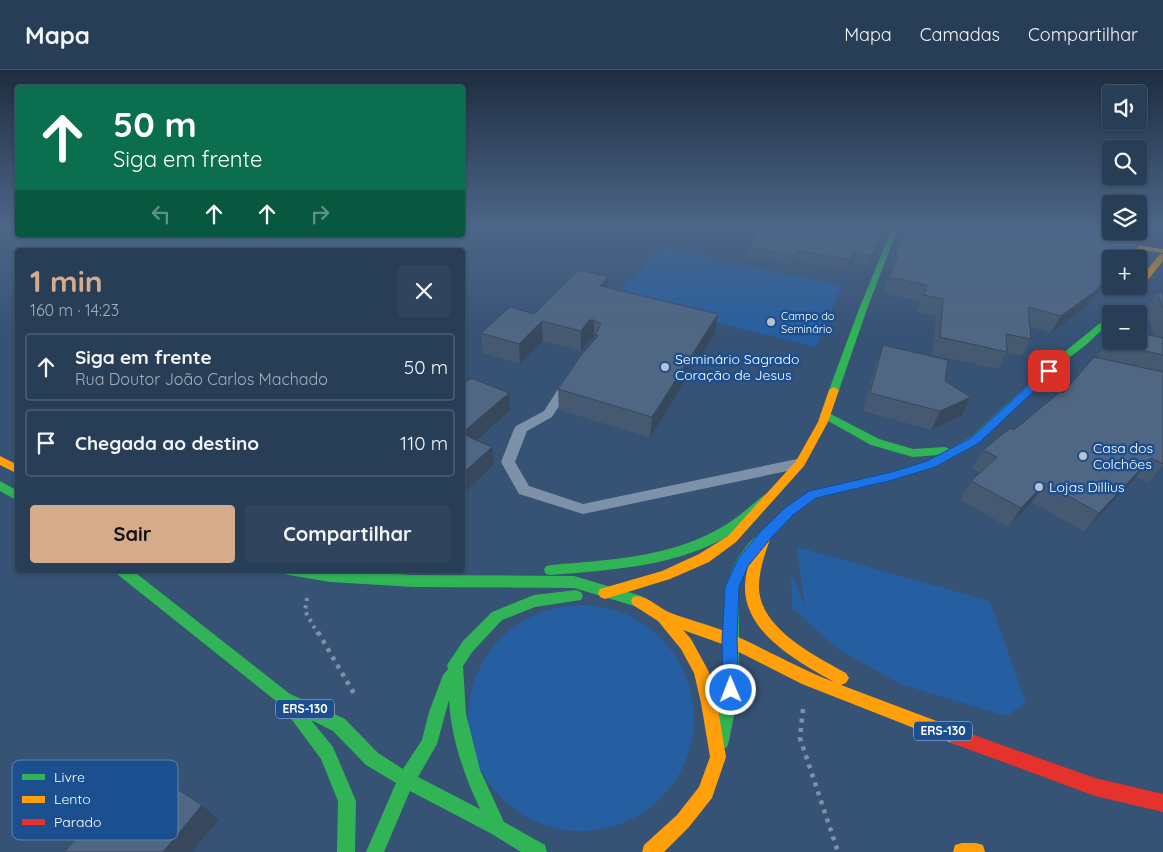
<!DOCTYPE html>
<html lang="pt">
<meta charset="utf-8">
<style>
body{margin:0;font-family:Quicksand,sans-serif;background:#30455d;color:#f1f3f6;height:100vh;display:flex;flex-direction:column;font-size:19px;white-space:nowrap}
*{box-sizing:border-box;margin:0}
p{font-size:16px;color:#a5aeba}
.icon{flex:none;width:28px;height:28px;fill:none;stroke:currentColor;stroke-width:2;stroke-linecap:round;stroke-linejoin:round}
.map{position:relative;flex:1;overflow:hidden}
.panel{position:absolute;left:15px;top:178px;width:450px;height:325px;display:flex;flex-direction:column;background:#283e57;border-radius:5px;box-shadow:0 1px 4px #0004,0 0 0 1px #44576d}
.panel>*{flex:none}
.guide{position:absolute;left:15px;top:15px;width:450px;height:152px;border-radius:5px;box-shadow:0 1px 4px #0004,0 0 0 1px #44576d;background:#0b6e4f;color:#fff;overflow:hidden}
.controls{position:absolute;left:1102px;top:15px;display:grid;gap:10px}
.controls a{display:grid;place-items:center;width:45px;height:45px;border-radius:5px;background:#283e57;box-shadow:0 1px 4px #0004,0 0 0 1px #44576d;font-size:25px}
.pin{position:absolute;display:grid;place-items:center;width:42px;height:42px;color:#fff;margin:-21px;border-radius:10px;box-shadow:0 2px 8px #0006}
.me{position:absolute;width:55px;margin:-28px;rotate:359deg;stroke-linejoin:round;filter:drop-shadow(0 0 4px #0008)}
.turn{display:flex;align-items:center;gap:18px;height:105px;padding:0 15px;font-size:22px}
.turn .icon{width:65px;height:65px;stroke-width:2.5}
.turn b{display:block;font-size:35px;line-height:42px}
.lanes{display:flex;align-items:center;height:48px;padding:0 15px;background:#0003;justify-content:center;gap:25px;direction:ltr}
.lanes .off{opacity:.35}
.round{display:grid;place-items:center;flex:none;width:52px;height:52px;border-radius:5px;background:#30455d}
.head{display:flex;align-items:center;justify-content:space-between;height:85px;padding:0 15px}
h1{font-size:30px;font-weight:700;line-height:38px;color:#d6ab8b}
.button{display:flex;gap:10px;margin-top:auto;padding:10px 15px}
.button a{flex:1;height:58px;border-radius:5px;background:#d6ab8b;color:#111;font-size:20px;font-weight:700;line-height:58px;text-align:center}
.button a+a{background:#30455d;color:#f1f3f6}
ul{padding:0;list-style:none}
li{display:flex;align-items:center;gap:15px;height:68px;margin:0 10px 8px;padding:0 5px;border:2px solid #44576d;border-radius:5px}
li div{flex:1}
li b{display:block;font-size:19px}
li em{font-style:normal}
header{display:flex;align-items:center;gap:30px;box-sizing:border-box;height:70px;padding:0 25px;background:#283e57;border-bottom:1px solid #44576d}
header strong{font-size:24px}
nav{display:flex;gap:28px;margin-inline-start:auto;font-size:18px}
.map>svg:first-child{display:block}
.green{fill:#265fa1}
.lines{fill:none;stroke-linecap:round;stroke-linejoin:round}
.path-far1{stroke:#7d92a8;stroke-width:4;stroke-dasharray:3 4.5;stroke-linecap:butt}
.path{stroke:#7d92a8;stroke-width:4.5;stroke-dasharray:4 5.5;stroke-linecap:butt}
.lane{fill:#7d92a8;fill-rule:evenodd}
.fast{fill:#30b455;fill-rule:evenodd}
.slow{fill:#ff9f0a;fill-rule:evenodd}
.jam{fill:#e5322d;fill-rule:evenodd}
.wall{fill:#455971}
.shaded-wall{fill:#38485c}
.building{fill:#506783;stroke:#38485c}
.route{fill:#1a73e8;stroke:#114b97}
.poi-dot{fill:#b9c2ce;stroke:#1b4f8f;stroke-width:2}
.labels{text-anchor:middle;stroke-width:5;stroke-linejoin:round;paint-order:stroke}
.far-poi-label{font-size:11px;fill:#fff;stroke:#1b4f8f;text-anchor:start}
.shield{fill:#1b4f8f;stroke:#bbcadd;stroke-width:1}
.shield-label{font-size:12px;font-weight:bold;fill:#fff}
.poi-label{font-size:14px;fill:#fff;stroke:#1b4f8f;text-anchor:start}
.key{fill:#1b4f8f;stroke:#5f84b1;stroke-width:1}
.key-label{font-size:14px;fill:#fff}
</style>
<header>
<strong>Mapa</strong>
<nav><a>Mapa</a><a>Camadas</a><a>Compartilhar</a></nav>
</header>
<div class="map">
<svg width="1163" height="782" viewBox="0 0 1163 782">
<rect width="100%" height="100%" fill="#365274"/>
<path class="green" d="M661 177 842 216 816 277 614 227Z
M797 477 990 531 1026 633 1006 646 900 614 838 579 792 538 791 502 805 537Z
M468 648a113 113 0 1 1 226 0a113 113 0 1 1-226 0Z"/>
<g class="lines">
<path class="path-far1" d="M307 528 305 541 318 564"/>
<path class="path" d="M318 562 356 627
M803 639 800 668 838 782"/>
<path class="lane" d="M568 309 574 313 552 347 527 361 515 392 529 416 583 434 797 389 802 391 804 394 802 397 797 399 583 444 519 424 501 392 514 359 516 356 544 341 564 310Z"/>
<path class="fast" d="M893 156H899L867 239 839 320 838 322H830L829 320 859 239Z
M1111 244V251L1087 274 1062 293 979 373 935 397 893 410 817 428 793 444 760 480 748 495 739 517V620L729 671 727 677 721 679 715 677 713 671 723 620 725 517 737 489 750 472 785 438 809 422 892 402 927 391 938 385 913 387 871 375 821 347 820 345 821 343H829L879 369 913 379 945 377 949 379 971 367 1056 289Z
M0 411 18 421V431L0 421Z
M768 424 772 425 774 428 772 431C757 444 741 459 723 469 670 497 610 500 551 505L546 504 544 500 546 496 551 495C607 490 664 488 715 461 733 452 748 438 764 425Z
M115 500H132L290 624 345 649 378 683 403 699 422 670 429 642 443 605 448 599 447 595 463 571 492 542 534 525 576 520 581 522 583 526 581 530 535 537 502 550 473 581 463 596 466 644 480 700 504 752 545 775 547 782H521L492 764 410 721 384 782H366L396 713 366 695 333 661 311 650 333 677 356 731 355 782H337L338 731 321 689 281 635 117 504ZM449 630C451 668 464 705 480 739L418 707 437 674Z
M282 500H321L413 505 574 506 638 525 643 527 645 531 643 535 638 537 574 518 413 517 330 512 289 505 284 504Z"/>
<path class="slow" d="M1097 169 1163 179V183L1100 173 1096 171Z
M1160 184H1163V191L1142 217H1136L1139 216V210Z
M834 317 839 320 828 352 804 396 736 472 709 492 670 509 605 529 600 527 598 523 600 519 662 501 699 484 728 466 796 391 818 352 829 320Z
M0 386 18 395V404L0 395Z
M766 459 770 461 772 464C766 481 759 498 759 517 759 558 815 586 846 603L849 608 846 613 841 615 963 661 965 667 963 673 957 675 802 614 725 575 683 560 691 569 709 602 717 633 726 687 712 728 689 757 664 782H642L644 775 677 745 699 717 710 687 701 633 694 603 681 579 658 551 633 535 631 531 633 527C645 523 659 539 671 543 692 551 715 556 736 566 769 581 800 599 834 612 799 592 743 563 745 515 746 497 753 480 760 464L762 461Z
M962 773H976L983 775 985 782H953L955 775Z"/>
<path class="jam" d="M957 659 1095 708 1163 724V742L1095 726 957 675 951 673 949 667 951 661Z"/>
</g>
<path class="wall" d="M910 156H1111V161H1139V156H1155L1145 171H1141L1134 183 1111 189V208L1084 238 1051 263 1030 257 1031 269 1022 286 1006 283 998 299 932 285 936 246 917 242 921 232 883 223 892 201 889 200 903 163 908 164Z
M861 161 878 175 869 196 851 192 847 201 795 190 792 195 746 187 748 177Z
M608 207V218L715 263 650 368 559 340 558 319 594 270H589L581 281 543 271 520 294 483 283 481 263 534 244Z
M1163 221V397L1148 413 1136 407 1084 462 1032 432 1008 457 960 430 971 411 980 403 972 398 983 380 1014 360 1063 323 1096 288 1106 272 1154 266 1146 239 1157 222H1162Z
M883 275 971 327 961 346 931 360 863 341 876 293Z"/>
<path class="shaded-wall" d="M881 165 878 175 869 196 872 186Z
M1143 168 1134 183 1129 189H1124Z
M797 180 795 190 792 195 795 185Z
M854 182 851 192 847 201 850 190Z
M1111 203V208L1084 238 1051 263 1061 246Z
M608 207V226L600 216Z
M718 244 715 263 650 368 652 347Z
M589 250H594V269L589 270 581 281V261Z
M542 251 543 271 520 294 519 274Z
M509 323 510 340 465 381 462 363Z
M971 327 961 346 931 360 940 341Z
M492 377 494 394 462 425V404Z
M1151 388 1136 407 1084 462 1099 443Z
M1163 396V397L1148 413Z
M1045 413 1032 432 1008 457 1021 438Z
M202 735 218 750 192 782H163Z"/>
<path class="building" d="M760 156H863L861 161 881 165 872 186 854 182 850 190 797 180 795 185 748 177Z
M912 156H1066L1143 168 1124 189H1111V203L1094 222 1061 246 1028 237 1031 269 1006 264 1007 282 940 267 943 229 924 225 927 215 889 207 899 185H895L903 163 910 164Z
M579 200 608 207 600 216 718 244 652 347 558 319 581 285 598 266 595 265 601 254 594 250H589L581 261 542 251 519 274 481 263 510 237 534 244Z
M1157 222 1163 223V239Z
M1139 263 1163 268V285L1106 272 1111 266V271H1139Z
M883 275 948 290 945 311 971 327 940 341 870 323Z
M1094 287 1163 302V394L1151 388 1099 443 1045 413 1021 438 971 411 997 387 983 380 1010 358 1014 360 1060 322 1063 323Z
M471 308 509 323 462 363V315Z
M462 364 492 377 462 404Z
M143 697 202 735 163 782H64Z"/>
<linearGradient id="sky" x2="0" y2="1"><stop stop-color="#1e2d40"/><stop offset="0.59" stop-color="#4c6688"/><stop offset="1" stop-color="#4c6688" stop-opacity="0"/></linearGradient>
<rect width="1163" height="265" fill="url(#sky)"/>
<path class="route" d="M1049 298 1054 301 1053 303 979 373 935 397 893 410 816 428 793 445 771 468 748 496 739 517 737 570 739 620 736 625 731 627 725 625 723 620 722 570 725 517 738 489 761 461 785 438 809 421 892 402 927 391 971 368 1046 299Z"/>
<g class="poi-dot">
<circle cx="771" cy="252" r="5"/>
<circle cx="665" cy="297" r="5"/>
<circle cx="1083" cy="386" r="5"/>
<circle cx="1039" cy="417" r="5"/>
</g>
<g class="labels">
<g class="far-poi-label">
<text x="781" y="250">Campo do<tspan x="781" dy="13">Seminário</tspan></text>
</g>
<g class="shield">
<rect x="276" y="629.5" width="58" height="19" rx="4"/>
<rect x="914" y="651.5" width="58" height="19" rx="4"/>
</g>
<g class="shield-label">
<text x="305" y="643">ERS-130</text>
<text x="943" y="665">ERS-130</text>
</g>
<g class="poi-label">
<text x="675" y="294">Seminário Sagrado<tspan x="675" dy="16">Coração de Jesus</tspan></text>
<text x="1093" y="383">Casa dos<tspan x="1093" dy="16">Colchões</tspan></text>
<text x="1049" y="422">Lojas Dillius</text>
</g>
</g>
<rect x="12" y="690" width="166" height="80" rx="8" class="key"/>
<rect x="22" y="704" width="23" height="6" fill="#30b455"/>
<rect x="22" y="726" width="23" height="7" fill="#ff9f0a"/>
<rect x="22" y="749" width="23" height="6" fill="#e5322d"/>
<g class="key-label">
<text x="54" y="712">Livre</text>
<text x="54" y="734">Lento</text>
<text x="54" y="757">Parado</text>
</g>
</svg>
<div class="controls">
<a><svg class="icon" aria-label="sound" viewBox="0 0 24 24"><path d="M4 9h4l5-4v14l-5-4H4zM17 9q2 3 0 6"/></svg></a>
<a><svg class="icon" aria-label="search" viewBox="0 0 24 24"><circle cx="10" cy="10" r="6"/><path d="M15 15l6 6"/></svg></a>
<a><svg class="icon" aria-label="layers" viewBox="0 0 24 24"><path d="M12 4l9 5-9 5-9-5zM3 14l9 5 9-5"/></svg></a>
<a>+</a>
<a>−</a>
</div>
<div class="pin" style="left:1049px;top:301px;background:#d93025"><svg class="icon" aria-label="arrive" viewBox="0 0 24 24"><path d="M6 21V4h12l-3 4 3 4H6"/></svg></div>
<svg class="me" style="left:731px;top:620px" viewBox="-20 -20 40 40"><circle r="17" fill="#1a73e8" stroke="#fff" stroke-width="3"/><path d="M0-11L8 9 0 5-8 9z" fill="#fff"/></svg>
<div class="guide">
<div class="turn"><svg class="icon" aria-label="ahead" viewBox="0 0 24 24"><path d="M12 20V5M6 11l6-6 6 6"/></svg><div><b>50 m</b>Siga em frente</div></div>
<div class="lanes"><svg class="icon off" aria-label="left" viewBox="0 0 24 24"><path d="M17 20v-9H6M10 6l-5 5 5 5"/></svg><svg class="icon" aria-label="ahead" viewBox="0 0 24 24"><path d="M12 20V5M6 11l6-6 6 6"/></svg><svg class="icon" aria-label="ahead" viewBox="0 0 24 24"><path d="M12 20V5M6 11l6-6 6 6"/></svg><svg class="icon off" aria-label="right" viewBox="0 0 24 24"><path d="M7 20v-9h11M14 6l5 5-5 5"/></svg></div>
</div>
<section class="panel">
<div class="head"><div><h1>1 min</h1><p>160 m · 14:23</p></div><a class="round"><svg class="icon" aria-label="close" viewBox="0 0 24 24"><path d="M6 6l12 12M18 6L6 18"/></svg></a></div>
<ul>
<li><svg class="icon" aria-label="ahead" viewBox="0 0 24 24"><path d="M12 20V5M6 11l6-6 6 6"/></svg><div><b>Siga em frente</b><p>Rua Doutor João Carlos Machado</p></div><em>50 m</em></li>
<li><svg class="icon" aria-label="arrive" viewBox="0 0 24 24"><path d="M6 21V4h12l-3 4 3 4H6"/></svg><div><b>Chegada ao destino</b></div><em>110 m</em></li>
</ul>
<div class="button"><a>Sair</a><a>Compartilhar</a></div>
</section>
</div>
